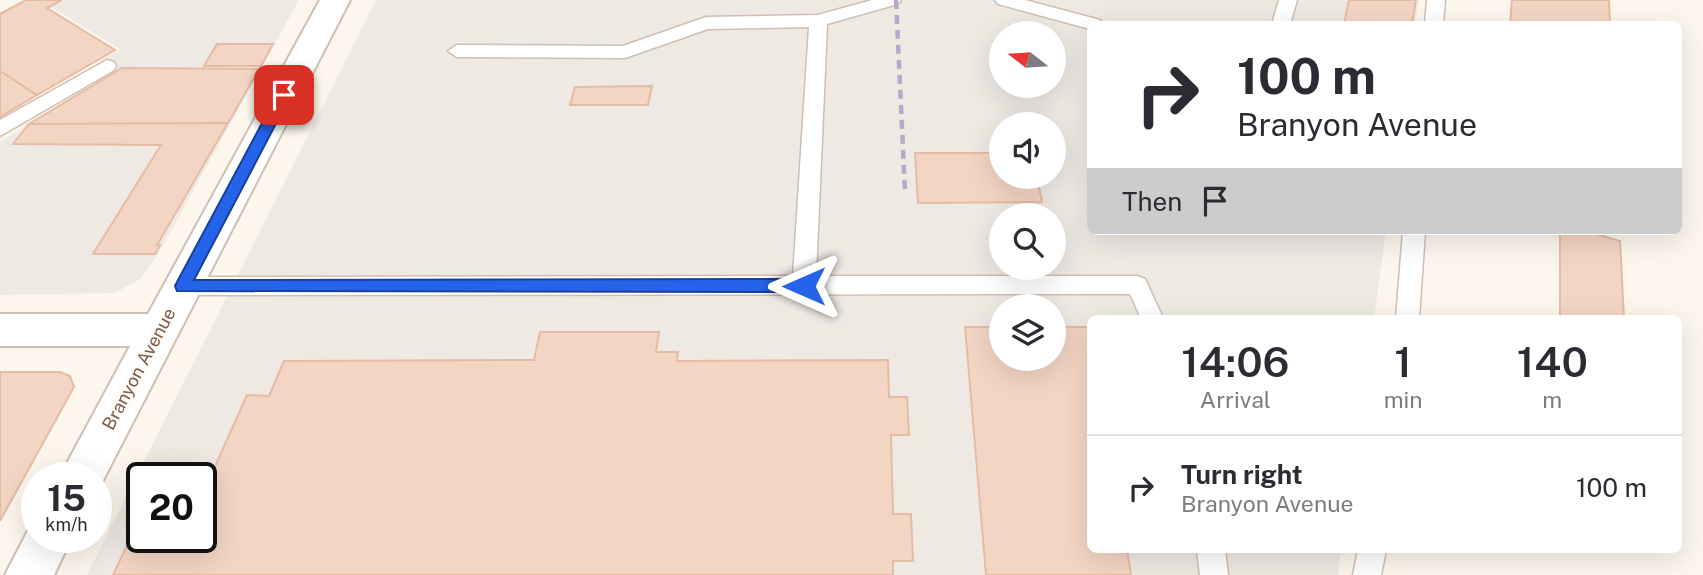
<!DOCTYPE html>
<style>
body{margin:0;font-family:"Public Sans",sans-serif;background:#f2f2f3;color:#2b2b33;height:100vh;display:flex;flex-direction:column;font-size:26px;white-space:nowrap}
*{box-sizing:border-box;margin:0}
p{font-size:23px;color:#7c7c81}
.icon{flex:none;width:38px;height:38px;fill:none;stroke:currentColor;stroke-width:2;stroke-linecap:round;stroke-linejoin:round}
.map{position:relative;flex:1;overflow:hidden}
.sheet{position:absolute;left:1087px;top:315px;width:595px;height:238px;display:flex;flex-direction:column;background:#fff;border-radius:10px;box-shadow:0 7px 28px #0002}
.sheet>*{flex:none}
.hud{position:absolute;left:1087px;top:21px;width:595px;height:214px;border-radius:10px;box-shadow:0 7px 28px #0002;background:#fff;color:#2b2b33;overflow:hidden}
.needle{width:46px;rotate:287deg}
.controls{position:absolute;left:989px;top:21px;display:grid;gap:14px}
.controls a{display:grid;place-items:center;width:77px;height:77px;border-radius:50%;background:#fff;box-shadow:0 7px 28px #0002;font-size:35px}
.speed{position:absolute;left:21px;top:462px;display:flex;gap:14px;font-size:35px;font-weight:700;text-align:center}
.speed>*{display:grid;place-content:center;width:91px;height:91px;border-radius:50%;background:#fff;box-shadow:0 7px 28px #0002;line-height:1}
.speed small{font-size:18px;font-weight:400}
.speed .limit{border:4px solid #111;border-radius:10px;background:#fff;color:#111}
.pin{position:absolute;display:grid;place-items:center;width:60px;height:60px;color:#fff;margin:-30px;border-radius:14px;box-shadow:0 4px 10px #0006}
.me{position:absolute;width:77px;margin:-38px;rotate:270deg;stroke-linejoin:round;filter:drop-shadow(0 0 5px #0008)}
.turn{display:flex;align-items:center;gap:24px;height:147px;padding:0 35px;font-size:32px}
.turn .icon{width:91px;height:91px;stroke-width:2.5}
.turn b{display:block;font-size:49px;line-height:60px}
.then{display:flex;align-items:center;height:66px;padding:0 35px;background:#0003;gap:14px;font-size:26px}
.eta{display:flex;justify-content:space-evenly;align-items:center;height:119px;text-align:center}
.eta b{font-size:42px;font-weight:600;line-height:49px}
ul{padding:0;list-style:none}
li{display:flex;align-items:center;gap:21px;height:105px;padding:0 35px;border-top:2px solid #e1e1e2}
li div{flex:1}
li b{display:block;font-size:26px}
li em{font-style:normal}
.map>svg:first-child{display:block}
.industrial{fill:#efe9e4;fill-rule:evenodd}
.building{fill:#f3d5c3;stroke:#e6bba3;stroke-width:2}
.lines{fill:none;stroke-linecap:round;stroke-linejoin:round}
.service-casing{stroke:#d1beb0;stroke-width:3}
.minor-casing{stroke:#d1beb0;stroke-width:4}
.service{fill:#fff;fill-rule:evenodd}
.minor{fill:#fff;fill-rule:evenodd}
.rail{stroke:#b9a8c9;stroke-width:4.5;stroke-dasharray:9 6;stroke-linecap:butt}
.route{fill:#2563eb;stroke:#184099;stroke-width:2}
.labels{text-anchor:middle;stroke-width:5;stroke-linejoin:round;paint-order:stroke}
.street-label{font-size:18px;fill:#7a5c4d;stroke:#fffaf3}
</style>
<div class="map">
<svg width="1703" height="575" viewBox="0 0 1703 575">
<rect width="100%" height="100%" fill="#fdf6ec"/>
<path class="industrial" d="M64 0H299L157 256 139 280 114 293 0 295V142L115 70 100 61 120 49 51 7Z
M376 0H1419L1415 24H1090V231H1386L1374 318H1090V550H1341L1338 575H87ZM1001 33H1054V86H1001ZM1001 124H1054V177H1001ZM1001 215H1054V268H1001ZM1001 306H1054V359H1001ZM142 478H201V537H142Z"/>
<path class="building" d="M26 0H62L47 8 115 50 37 95 0 71V14Z
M1349 0H1416L1412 24H1344Z
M1512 0H1609L1610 24H1510Z
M217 44H273L261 66H204Z
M122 68 259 69 228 123 29 124Z
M0 71 37 95 0 117Z
M652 86 648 105H570L575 87Z
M228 123 157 245H160L155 254H93L161 145 13 144 29 124Z
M915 153H1001V177H1037L1042 202 918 203Z
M1560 231H1586L1620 241 1624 318H1560Z
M965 327H1001V359H1054V327H1089L1090 550H1127L1131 575H986Z
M540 332H659L656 352H678L677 361 888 360 889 397H907L909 435H891L893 514H911L913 561H893V575H113L142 514V537H201V478H159L162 471H213L247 395 269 396 284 361 534 360Z
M0 372H60L70 376 74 387 0 521Z"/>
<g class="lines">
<defs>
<path id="service" d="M872 0H901L898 4 827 24 816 276H1137L1145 279 1163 318H1141L1130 294 183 295 175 292 172 286 175 280 183 277 793 276 809 27 708 29 625 58 457 57 448 51 457 45 623 46 706 17 818 15Z
M995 0H1025L1100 20 1103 24H1090V29L998 4Z
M1279 0H1297L1290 24H1272Z
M1427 0H1445L1443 24H1425Z
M107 60 114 62 116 66 114 70 0 136V120Z
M1403 231H1425L1419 318H1396Z
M1197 550H1225L1228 575H1200Z
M1358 550H1386L1381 575H1353Z"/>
<path id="minor" d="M320 0H350L97 492 96 478H59L130 346H0V314H148Z
M37 520V537H72L54 575H5L33 521Z"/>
</defs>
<use href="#service" class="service-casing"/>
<use href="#minor" class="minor-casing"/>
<use href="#service" class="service"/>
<use href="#minor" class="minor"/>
<path class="rail" d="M896 0 905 191"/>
</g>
<path class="route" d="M284 91 291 95 194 280 804 279 812 286 804 292 177 291 175 286 177 282 277 95Z"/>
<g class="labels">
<g class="street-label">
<text transform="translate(139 369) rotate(-62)" y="6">Branyon Avenue</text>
</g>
</g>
</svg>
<div class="controls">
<a><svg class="needle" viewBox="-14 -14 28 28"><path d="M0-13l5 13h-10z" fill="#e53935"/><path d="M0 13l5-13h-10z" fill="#7c7c81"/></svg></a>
<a><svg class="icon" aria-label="sound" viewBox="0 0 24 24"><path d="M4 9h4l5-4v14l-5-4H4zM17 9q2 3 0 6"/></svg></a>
<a><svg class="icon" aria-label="search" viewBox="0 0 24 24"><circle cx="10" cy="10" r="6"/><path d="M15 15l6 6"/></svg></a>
<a><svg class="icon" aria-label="layers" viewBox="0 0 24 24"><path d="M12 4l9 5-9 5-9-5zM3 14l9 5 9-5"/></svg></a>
</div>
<div class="speed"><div>15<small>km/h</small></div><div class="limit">20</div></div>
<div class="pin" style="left:284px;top:95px;background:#d93025"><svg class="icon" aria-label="arrive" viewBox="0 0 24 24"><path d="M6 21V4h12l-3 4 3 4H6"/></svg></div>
<svg class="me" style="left:804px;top:286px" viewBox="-20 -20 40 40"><path d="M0-17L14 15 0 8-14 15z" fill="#2563eb" stroke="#fff" stroke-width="4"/></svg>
<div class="hud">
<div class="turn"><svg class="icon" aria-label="right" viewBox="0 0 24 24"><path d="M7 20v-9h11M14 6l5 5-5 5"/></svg><div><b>100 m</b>Branyon Avenue</div></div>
<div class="then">Then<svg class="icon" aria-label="arrive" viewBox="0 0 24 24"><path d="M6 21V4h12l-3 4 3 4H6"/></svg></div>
</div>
<section class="sheet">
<div class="eta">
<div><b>14:06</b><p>Arrival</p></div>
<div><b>1</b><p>min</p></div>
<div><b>140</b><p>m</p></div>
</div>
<ul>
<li><svg class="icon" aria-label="right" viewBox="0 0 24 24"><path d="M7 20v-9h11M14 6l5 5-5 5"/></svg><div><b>Turn right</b><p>Branyon Avenue</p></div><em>100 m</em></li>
</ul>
</section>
</div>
